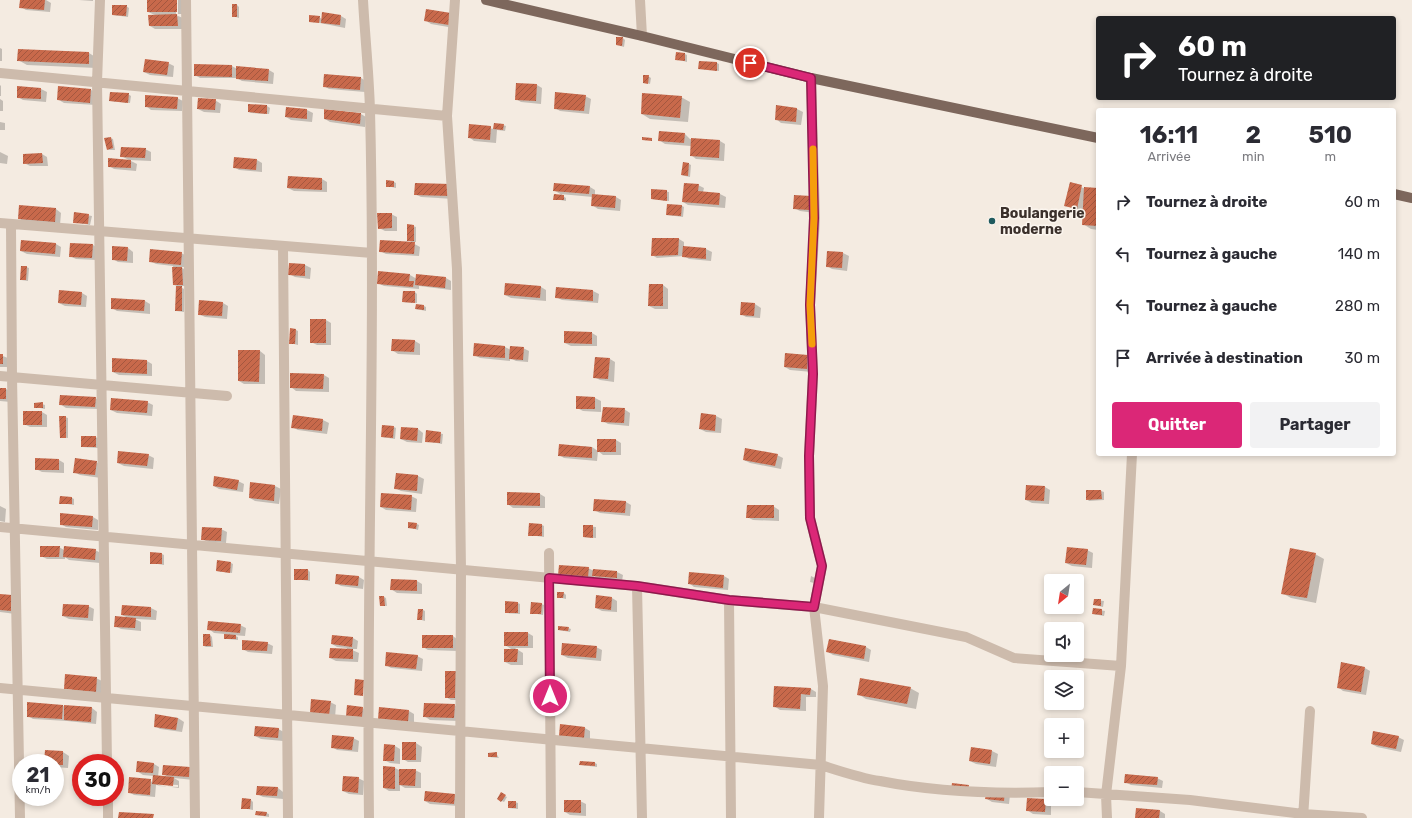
<!DOCTYPE html>
<html lang="fr">
<meta charset="utf-8">
<style>
body{margin:0;font-family:Rubik,sans-serif;background:#f2f2f3;color:#2b2b33;height:100vh;display:flex;flex-direction:column;font-size:15px;white-space:nowrap}
*{box-sizing:border-box;margin:0}
p{font-size:13px;color:#7c7c81}
.icon{flex:none;width:22px;height:22px;fill:none;stroke:currentColor;stroke-width:2;stroke-linecap:round;stroke-linejoin:round}
.map{position:relative;flex:1;overflow:hidden}
.side{position:absolute;left:1096px;top:108px;width:300px;height:348px;display:flex;flex-direction:column;background:#fff;border-radius:4px;box-shadow:0 2px 6px #0003}
.side>*{flex:none}
.top-card{position:absolute;left:1096px;top:16px;width:300px;height:84px;border-radius:4px;box-shadow:0 2px 6px #0003;background:#202124;color:#fff;overflow:hidden}
.needle{width:26px;rotate:210deg}
.buttons{position:absolute;left:1044px;top:574px;display:grid;gap:8px}
.buttons a{display:grid;place-items:center;width:40px;height:40px;border-radius:4px;background:#fff;box-shadow:0 2px 6px #0003;font-size:20px}
.speed{position:absolute;left:12px;top:754px;display:flex;gap:8px;font-size:20px;font-weight:700;text-align:center}
.speed>*{display:grid;place-content:center;width:52px;height:52px;border-radius:50%;background:#fff;box-shadow:0 2px 6px #0003;line-height:1}
.speed small{font-size:10px;font-weight:400}
.speed .limit{border:6px solid #d22;background:#fff;color:#111}
.pin{position:absolute;display:grid;place-items:center;width:34px;height:34px;color:#fff;margin:-17px;border:2px solid #fff;border-radius:50%;box-shadow:0 1px 4px #0007}
.me{position:absolute;width:44px;margin:-22px;rotate:0deg;stroke-linejoin:round;filter:drop-shadow(0 0 3px #0008)}
.turn{display:flex;align-items:center;gap:14px;height:84px;padding:0 16px;font-size:18px}
.turn .icon{width:52px;height:52px;stroke-width:2.5}
.turn b{display:block;font-size:28px;line-height:34px}
.eta{display:flex;justify-content:space-evenly;align-items:center;height:68px;text-align:center}
.eta b{font-size:24px;font-weight:700;line-height:28px}
.action{display:flex;gap:8px;margin-top:auto;padding:8px 16px}
.action a{flex:1;height:46px;border-radius:4px;background:#db2777;color:#fff;font-size:16px;font-weight:700;line-height:46px;text-align:center}
.action a+a{background:#f2f2f3;color:#2b2b33}
ul{padding:0;list-style:none}
li{display:flex;align-items:center;gap:12px;height:52px;padding:0 16px}
li div{flex:1}
li b{display:block;font-size:15px}
li em{font-style:normal}
.map>svg:first-child{display:block}
.shadow{fill:#0003;fill-rule:evenodd}
.building{fill:url(#building-hatch)}
.lines{fill:none;stroke-linecap:round;stroke-linejoin:round}
.minor{stroke:#cdbbac;stroke-width:10}
.primary{stroke:#7d675c;stroke-width:10}
.route-casing{stroke:#8e194d;stroke-width:10}
.route{stroke:#db2777;stroke-width:7}
.slow{stroke:#f59e0b;stroke-width:7}
.poi-dot{fill:#1f5a5e;stroke:#fbf5ee;stroke-width:1.5}
.labels{text-anchor:middle;stroke-width:3;stroke-linejoin:round;paint-order:stroke}
.poi-label{font-size:14px;font-weight:bold;fill:#3b302b;stroke:#fbf5ee;text-anchor:start}
</style>
<div class="map">
<svg width="1412" height="818" viewBox="0 0 1412 818">
<defs>
<pattern id="building-hatch" width="6" height="6" patternUnits="userSpaceOnUse"><rect width="6" height="6" fill="#c8694b"/><path d="M-1 1l2-2M0 6l6-6M5 7l2-2" fill="none" stroke="#a4573f"/></pattern>
</defs>
<rect width="100%" height="100%" fill="#f4ebe1"/>
<path class="shadow" d="M21 0H46L51 3 50 12 26 10 21 7Z
M79 0H93V1Z
M148 0H176V17L178 16 183 18V29H155L150 26 155 15 148 12Z
M178 0H182V14H178Z
M237 5 239 7V18L233 16Z
M126 6 129 8 128 17 113 15Z
M323 13 341 16 346 19 345 28 310 21 319 17 322 19Z
M456 17 454 28 431 24 425 20Z
M623 38 625 40 624 47 617 45Z
M0 48 2 49V61H0Z
M89 53 97 58V68L27 65 18 60Z
M685 54 687 55V62L676 59Z
M168 63 174 66 173 77 150 75 144 72Z
M717 63 719 64V71L699 68Z
M232 66 237 69 269 70 274 73 273 84 242 81 237 78H200L195 75Z
M648 76 651 78 650 84 644 82Z
M361 78 366 81 365 92 329 89 324 86Z
M0 85 1 86V96H0Z
M537 85 542 88 541 104 521 102 516 99Z
M18 87 41 89 47 92 46 102 23 100 18 97Z
M59 88 91 90 97 93 96 105 64 103 59 100Z
M128 94 131 96 130 103 111 101Z
M585 96 591 99 589 114 560 111 555 108Z
M681 97 690 102 688 122 650 119 642 114Z
M177 98 183 101 182 111 151 110 146 106Z
M1261 98H1272V100Z
M0 99 3 101V111H0Z
M215 100 221 104 220 113 204 112 198 109Z
M249 105 267 106 270 108 269 114 251 113 249 112Z
M777 107 797 109 803 112 801 125 781 123 776 119Z
M287 108 307 110 313 113 312 122 291 120 286 117Z
M361 114 366 117 365 127 330 122 325 119Z
M0 122 5 123V130H0Z
M470 125 494 129 503 125 506 126 505 131 497 130 496 143 474 141 469 137Z
M685 134 690 139 720 141 725 144 724 161 696 159 691 155V146L665 144 659 140Z
M110 138 113 139 115 150H110L108 149Z
M145 149 151 152V161L129 160 137 164 136 171 114 169 109 166 129 160 121 156Z
M0 152 8 156 7 164 0 163Z
M42 154 47 157 48 166H30L24 163Z
M235 158 257 160 262 163V172L239 170 234 167Z
M689 164 691 165 690 177 685 176 682 175Z
M322 179 327 182V192L294 191 288 188Z
M394 182 396 183V188L387 186Z
M1070 183 1086 189H1098V230L1091 229 1083 224 1084 212 1065 205Z
M416 184 456 199 421 197 415 194Z
M698 185 704 188 703 192 720 194 726 197 725 208 688 205 683 202Z
M590 187 595 190V195L616 197 621 200 620 211 598 209 592 205 593 197 560 194 566 198V201L554 199 564 196 555 191Z
M652 190 669 192V201L652 199Z
M810 197 815 213 800 211 794 208Z
M682 206 684 207 683 217 667 215Z
M56 209 61 213 60 225 24 222 19 218Z
M75 213 92 216 90 225 74 222Z
M391 214 397 217V231H385L379 228Z
M413 226 416 227V242H411L420 247 419 256 386 254 380 251 413 243 408 240Z
M679 239 684 242V247L706 249 712 252 711 261 689 259 684 256 657 258 652 255Z
M56 244 61 247 60 257 27 254 21 251Z
M93 245 98 248 97 260 76 259 70 256Z
M128 248 133 252V263L118 262 113 259Z
M828 252 843 253 849 256 847 271 832 269 827 266Z
M181 253 187 256 186 267H180L184 269 185 286H179L184 289V312L176 311 177 286 174 285 173 266 156 264 150 261Z
M290 264 305 265 311 268 310 279 295 277 289 274Z
M26 267 29 268 28 281 21 280Z
M410 275 417 279 446 278 451 281V290L419 286V289L384 286 378 283Z
M506 284 541 287 546 290V301L511 298 505 295Z
M663 285 668 289V309H655L649 306Z
M557 288 593 291 599 294 598 303 562 300 556 297Z
M415 292 417 294V303L403 302Z
M82 293 87 296 86 307 65 306 59 303Z
M145 301 150 304V314L117 311 112 308Z
M223 303 228 306 227 319 205 317 199 314Z
M741 303 755 304 761 308 760 318 746 317 741 314Z
M424 306 426 307V311L416 309Z
M326 320 331 323V345H317L311 342Z
M296 330 298 331V345L290 343Z
M592 333 597 336V346H571L565 343Z
M415 341 420 344V355L398 354 392 350Z
M475 344 505 347 511 350 523 348 529 351 528 362 516 361 510 358V361L480 358 474 355Z
M260 351 265 355V384H244L239 381Z
M0 355 8 358V367H0Z
M808 356 812 372 790 370 785 367Z
M610 359 615 362 614 382 600 380 594 377Z
M147 361 152 364V376L119 375 113 372Z
M324 375 329 378V392L296 391 291 387Z
M0 389H6L12 392 11 402 0 401Z
M577 397 595 398 601 401V412L583 411 577 408Z
M95 398 101 401 100 409 66 408 60 404Z
M147 402 153 405 152 416 117 413 111 410Z
M42 404 45 405V409L35 407Z
M624 409 630 413 629 426 608 424 603 421Z
M42 412 47 415V427H30L24 424Z
M701 414 716 416 722 419 721 433 706 432 700 429Z
M294 416 323 420 329 423 327 434 298 430 292 427Z
M65 417 68 418V438L61 437Z
M394 427 396 428 395 439 382 437Z
M418 429 423 433 422 443 407 442 401 439Z
M427 431 443 434 442 444 426 441Z
M95 437 98 438V448L82 447Z
M616 440 621 443V455H603L598 451 597 461 564 458 559 455 560 445 592 447 598 451Z
M148 455 154 458 153 469 124 466 118 463Z
M777 455 783 458 781 469 750 463 744 460Z
M59 460 64 463V473L42 472 36 469Z
M96 462 102 465 101 478 80 475 74 472Z
M396 474 418 476 424 479 422 494 401 491 395 488Z
M238 481 244 484 243 492 219 489 214 486Z
M251 483 275 486 281 489 279 504 255 501 250 498Z
M1045 487 1050 490 1049 504 1032 503 1026 500Z
M1087 491H1101L1104 492V500L1089 501 1087 499Z
M540 494 545 497V508H513L508 504Z
M411 496 417 499 416 512 386 510 381 507Z
M72 498 74 499V505L60 503Z
M626 502 631 505 630 516 600 513 594 510Z
M0 506 6 509 5 522 0 521Z
M773 506 779 510V521L753 520 747 517Z
M93 517 98 520V530L66 527 61 524Z
M417 524 419 525 418 530 409 527Z
M542 525 544 526V537L529 535Z
M584 526 596 527V538L584 537Z
M221 529 227 532 226 543 208 542 202 539Z
M59 547 64 550H95L101 553 100 563 69 560 65 557V559H47L41 556Z
M1087 550 1093 553 1092 568 1072 566 1066 563Z
M162 554 164 555V565L151 563Z
M1315 554 1324 559 1316 603 1291 598 1282 593Z
M231 563 233 564 232 573 217 571Z
M588 568 594 571 617 572 623 575 622 581 599 579 594 576 593 580 565 577Z
M308 570 310 572V581L295 579Z
M724 576 729 579 728 590 694 587 689 583Z
M811 576 815 578 814 583 810 582Z
M359 577 364 580 363 589 341 586 336 583Z
M1065 579H1071L1074 581H1066Z
M417 581 422 584V594L397 593 391 589Z
M564 593 566 595V599L558 597Z
M0 595 16 614 0 612Z
M384 597 386 598 387 606 381 605Z
M612 598 617 601V612L602 611 596 608Z
M1095 600 1104 601 1103 607 1094 605Z
M518 603 520 604V614L506 613Z
M541 604 544 605 543 615 531 613Z
M88 606 94 609 93 621 69 619 63 616Z
M1077 607V609L1066 608V607Z
M151 608 157 611 156 620 135 619 141 622V631L121 629 115 626 128 618 122 615Z
M1093 609 1105 611 1104 616 1093 614Z
M423 610 425 611V621L418 619Z
M240 625 246 628 245 636 233 635 238 637V640L227 639 225 638V634L214 633 209 629Z
M568 628 571 629 570 632 559 630Z
M528 633 533 636V648H515L523 653V665H511L505 662 513 650 505 645Z
M210 635 212 637 213 647H206L204 646Z
M453 636 458 640V651L428 650 423 647Z
M353 638 358 641 357 649H350L359 653 358 662 336 661 330 658 347 650V648L337 647 332 644Z
M267 643 273 646 272 654 248 652 243 649Z
M596 647 602 650 601 661 568 658 562 655Z
M866 647 871 650 869 662 833 655 828 652Z
M417 656 423 659 422 671 391 668 386 665Z
M1365 668 1370 671 1366 695 1343 691 1338 687Z
M455 672 460 700H451L446 697Z
M96 678 102 681 101 694 70 692Z
M910 688 919 693 916 709 866 699 858 694Z
M811 689 816 692V697H806V711L780 710 774 706Z
M330 702 336 705 335 718 316 716Z
M62 705 65 707 92 708 97 712 96 724 67 721 33 719 28 716Z
M454 705 460 708V721L430 720 424 716Z
M362 708 365 709 364 718 350 717Z
M380 708 409 711 414 714V724Z
M156 715 178 718 184 722 182 732 160 729 155 726Z
M585 728 590 731V741L560 735Z
M278 729 284 732 283 741 261 739 255 736Z
M1398 737 1404 740 1401 752 1377 747 1372 744Z
M353 738 359 741 358 752 337 750 332 747Z
M403 743H416L422 747 421 762H408L403 759Z
M395 746 400 749V764L390 763 384 760Z
M972 748 992 751 998 754 996 767 976 764 970 761Z
M46 751 63 752 69 756 68 768 55 767V763H45Z
M496 753 499 758 489 757Z
M595 763 597 764V767L581 765Z
M154 764 159 767 158 777 169 778 164 774 190 768 194 780 174 778 179 781V788L156 785 155 797 134 795 129 792 130 778 154 782V776L143 775 137 771ZM158 784 178 785V787L158 786Z
M395 768 399 770H415L421 773V788H405L400 785V791H389L384 788Z
M358 778 364 781 363 795 349 794 343 791Z
M1157 778 1163 781 1162 788 1131 785 1125 782Z
M278 788 283 792V799L263 797 257 794Z
M501 794 507 797 504 802 498 799Z
M455 795 460 798 459 806 430 804 425 801Z
M1010 795 1009 804 992 802 987 799Z
M1028 799 1046 800 1051 804V815L1033 814 1027 810Z
M251 800 253 802V810L242 808Z
M580 801 586 804V816L570 815 565 812Z
M515 802 518 803V809L509 808Z
M1160 811 1165 814V818H1136Z
M266 813 269 814V817L256 815Z"/>
<path class="building" d="M20 0H45L44 10 19 8Z
M147 0H177V12H147Z
M232 4H237V17H232Z
M112 5H127L126 16 112 15Z
M426 9 451 13 449 25 424 21Z
M322 12 341 15 340 25 321 23Z
M177 14 178 26H149L148 15Z
M309 15 320 16 319 23 309 22Z
M616 37H623L622 46 616 45Z
M18 49 89 52V64L17 61Z
M676 52 685 53V61L675 60Z
M145 59 169 62 167 75 143 72Z
M699 61 717 62V71L698 69Z
M194 64 232 65V77L194 76Z
M236 66 269 69 268 81 236 79Z
M324 74 361 77 360 90 323 87Z
M643 75H649L648 84 643 83Z
M516 83 537 84 536 101 515 100Z
M17 86 41 88V99L17 98Z
M58 86 91 89 90 103 57 100Z
M110 92 129 93 128 103 109 101Z
M555 92 586 95 584 111 554 109Z
M642 93 682 96 680 118 641 114Z
M145 95 178 97 177 109 145 107Z
M198 98 216 99 215 110 197 109Z
M248 104 267 105V114L248 112Z
M776 105 797 108 796 122 775 120Z
M286 107 307 109V119L285 117Z
M324 109 361 113 360 124 324 119Z
M494 123 504 124 503 130 493 129Z
M469 124 491 126 490 140 468 138Z
M659 131 685 133 684 143 658 141Z
M111 137 113 148 107 150 104 138Z
M642 137 652 138V141L642 140Z
M691 138 720 140 719 158 690 156Z
M121 147 146 148 145 158 120 157Z
M42 153 43 163 23 164V154Z
M234 157 257 159 256 170 233 168Z
M108 158 131 160V168L108 167Z
M683 162 689 163 688 176 681 175Z
M288 176 322 178V190L287 188Z
M386 180 394 181V187H386Z
M1070 182 1082 185 1077 209 1064 206Z
M415 183 451 184V196L414 195Z
M554 183 590 186 589 194 553 191Z
M684 183 699 184 698 191 720 193 719 205 682 202Z
M1084 187 1098 188V226L1082 225Z
M651 189 667 190V201L651 199Z
M554 194 564 195V200H553Z
M592 194 616 196 615 208 591 206Z
M794 195 811 196 809 210 793 209Z
M667 204 682 205 681 216 666 215Z
M19 205 56 208 55 222 18 219Z
M74 212 89 214 88 224 73 223Z
M377 213H392V228L378 229Z
M407 224 414 225V241H407Z
M652 238H679L678 255 651 256Z
M21 240 56 243 55 254 20 251Z
M380 240 415 242 414 254 379 252Z
M70 243 93 244 92 258 69 257Z
M112 246 128 247 127 261 112 260Z
M683 246 706 248V259L682 257Z
M150 249 182 252 181 265 149 262Z
M827 251 843 252 842 268 826 267Z
M289 263 305 264V276L288 275Z
M21 266H27L26 280H20Z
M172 267H182L183 285H173Z
M378 271 410 274 409 281H414L413 287 377 284Z
M416 274 446 277 445 288 415 285Z
M505 283 541 286 540 298 504 295Z
M649 284H663V306H648Z
M176 286H182V311H175Z
M556 287 593 290V301L555 298Z
M59 290 82 292 81 305 58 303Z
M403 291H415V303L402 302Z
M111 298 145 300 144 311 111 309Z
M199 300 223 302 222 316 198 315Z
M741 302 755 303 754 316 740 315Z
M416 304 424 305V310L415 309Z
M310 319H326V343H310Z
M290 328 296 329 295 344H289Z
M564 331 592 332V344L564 343Z
M392 339 415 340 414 352 391 351Z
M474 343 505 346V358L473 356Z
M510 346 524 347 523 360 509 359Z
M238 350H260L259 382 238 381Z
M785 353 808 355 807 369 784 367Z
M0 354H3V364H0Z
M595 357 610 358 608 379 593 378Z
M112 358 147 360V374L112 372Z
M290 373 324 374 323 389 290 388Z
M0 388H6V399H0Z
M60 395 96 397 95 407 59 405Z
M576 396 595 397V409H576Z
M111 398 148 401 147 413 110 410Z
M43 402V408H34V403Z
M603 407 625 408 624 423 601 422Z
M23 411H42V425H23Z
M701 413 716 415 715 431 699 429Z
M293 415 323 419 322 431 291 428Z
M59 416H66V438H60Z
M382 425 394 426 393 438 381 437Z
M401 427 418 428 417 441 400 439Z
M426 430 441 432 440 443 425 442Z
M81 436H96V447H81Z
M597 439H616V452H597Z
M559 444 592 447V458L558 456Z
M745 448 778 454 775 466 743 460Z
M118 451 149 454 147 466 117 463Z
M35 458 59 459V470H35Z
M75 458 97 461 95 475 73 473Z
M396 473 418 475 417 491 394 489Z
M214 476 239 480 237 490 213 486Z
M250 482 275 485 274 501 249 498Z
M1026 485 1045 486 1044 501 1025 500Z
M1086 490H1101L1102 499 1086 500Z
M507 492 540 493V506L507 505Z
M381 493 412 495 411 510 380 507Z
M60 496 72 497V504H59Z
M594 499 626 501 625 513 593 511Z
M747 505H774V518H746Z
M60 513 93 516 92 527 60 525Z
M408 522 417 523 416 529 408 528Z
M529 523 542 524V536H528Z
M583 525H593V538L583 537Z
M202 527 222 528 221 541 201 540Z
M40 546H60L59 557H40Z
M64 546 96 549 95 560 63 557Z
M1067 547 1088 549 1086 565 1065 563Z
M1290 548 1316 553 1307 598 1281 594Z
M150 552 162 553V564H150Z
M217 560 231 562 230 573 216 571Z
M559 565 589 567 588 577 558 575Z
M294 569H308V580H294Z
M593 569 617 571V578L592 576Z
M689 572 724 575 723 588 688 584Z
M336 574 359 576 358 586 335 584Z
M391 579 417 580V591L390 590Z
M557 592H564L563 598H557Z
M0 594 12 595 11 611 0 610Z
M596 595 612 597 611 610 595 608Z
M379 596H384L385 606H380Z
M1094 599H1101V606L1093 605Z
M505 601 518 602V613H505Z
M531 602 542 603 541 614H530Z
M63 604 89 605 88 618 62 616Z
M122 605 151 607V617L121 615Z
M1093 608 1102 609V615L1092 614Z
M418 609H423L422 620H417Z
M115 616 136 618 135 628 114 627Z
M208 621 241 624 240 633 207 630Z
M558 626 569 627 568 631 558 630Z
M504 632H528V646H504Z
M203 634H210L211 646H203Z
M224 634 236 635V639H224Z
M332 635 353 637 352 647 331 644Z
M422 635H453V648H422Z
M829 639 866 646 864 659 826 652Z
M242 640 268 642 267 651 242 650Z
M562 643 597 646 596 658 561 655Z
M330 648 353 649V659L329 658Z
M504 649H518L517 662H504Z
M386 652 418 655 416 669 385 666Z
M1341 662 1365 667 1361 692 1337 688Z
M445 671H456L455 698H445Z
M65 674 97 677 96 692 64 689Z
M860 678 911 687 907 704 857 695Z
M355 679 364 680 363 696 354 695Z
M774 686 811 688 810 695 801 694 800 709 773 707Z
M311 699 331 701 329 715 310 713Z
M27 702 63 705 62 719 27 717Z
M424 703 455 704 454 718 423 717Z
M64 705 92 707 91 722 64 720Z
M347 705 363 707 362 717 346 716Z
M379 707 409 710 408 722 378 719Z
M155 714 178 718 176 730 154 727Z
M560 724 585 727 584 738 559 736Z
M255 726 279 728 278 738 254 736Z
M1373 731 1399 736 1396 749 1371 744Z
M332 735 354 737 352 750 331 748Z
M402 742H416V760H402Z
M384 744 395 745 394 761H383Z
M971 747 992 750 990 764 969 761Z
M45 750 63 751V765H55V763H44Z
M497 752V757H488V753Z
M137 761 154 763 153 773 136 772Z
M580 761 595 762V766L579 765Z
M163 765 190 767 189 777 162 775Z
M383 766 395 767V789L383 788Z
M399 769H416L415 786 399 785Z
M1125 774 1158 777 1157 785 1124 783Z
M153 775 174 777 173 786 152 784Z
M343 776 359 777 358 793 342 791Z
M129 777 151 779 150 795 128 793Z
M952 783 969 785 968 792 951 790Z
M257 786 278 787 277 796 256 795Z
M987 789 1005 791 1004 801 985 799Z
M425 791 455 794 454 804 424 801Z
M501 792 506 795 501 802 497 799Z
M242 798 251 799 250 809H241Z
M1027 798 1046 799 1045 812 1026 811Z
M564 800H581V813L564 812Z
M508 801H516V808H508Z
M1136 808 1160 810 1159 818H1135Z
M256 811 267 812 266 816 255 815Z
M119 812 154 814 153 818H118Z"/>
<g class="lines">
<path class="minor" d="M100 0 97 82 107 763
M186 0 195 818
M363 0C365 37 369 74 370 111 376 346 366 582 369 818
M455 0 447 116 457 269 461 570 460 818
M640 0 642 36
M0 73 447 116
M811 78 815 218 810 305 813 374 809 456 810 518 822 566 814 607 823 686 819 818
M0 223 372 253
M11 225 12 377 20 818
M283 247 288 818
M0 376 227 396
M0 527 637 586 729 600 814 607 966 637 1014 658 1121 666
M549 553 551 818
M637 586 642 818
M729 600 731 818
M0 688 821 765C840 771 860 778 880 781 936 792 994 794 1051 792
M1077 792 1190 800 1303 814 1362 818
M108 797V818
M1107 818 1106 795 1121 666 1132 454
M1303 818 1310 711"/>
<path class="primary" d="M486 0 642 36 811 78 1098 138
M1394 194 1412 198"/>
</g>
<g class="lines">
<defs>
<path id="route" d="M550 696 549 578 637 586 729 600 814 607 822 566 810 518 809 456 813 374 810 305 814 218 811 78 750 63"/>
</defs>
<use href="#route" class="route-casing"/>
<use href="#route" class="route"/>
<path class="slow" d="M812 344 810 305 814 218 813 149"/>
</g>
<circle class="poi-dot" cx="992" cy="221" r="4"/>
<g class="labels">
<g class="poi-label">
<text x="1000" y="218">Boulangerie<tspan x="1000" dy="16">moderne</tspan></text>
</g>
</g>
</svg>
<div class="buttons">
<a><svg class="needle" viewBox="-14 -14 28 28"><path d="M0-13l5 13h-10z" fill="#e53935"/><path d="M0 13l5-13h-10z" fill="#7c7c81"/></svg></a>
<a><svg class="icon" aria-label="sound" viewBox="0 0 24 24"><path d="M4 9h4l5-4v14l-5-4H4zM17 9q2 3 0 6"/></svg></a>
<a><svg class="icon" aria-label="layers" viewBox="0 0 24 24"><path d="M12 4l9 5-9 5-9-5zM3 14l9 5 9-5"/></svg></a>
<a>+</a>
<a>−</a>
</div>
<div class="speed"><div>21<small>km/h</small></div><div class="limit">30</div></div>
<div class="pin" style="left:750px;top:63px;background:#d93025"><svg class="icon" aria-label="arrive" viewBox="0 0 24 24"><path d="M6 21V4h12l-3 4 3 4H6"/></svg></div>
<svg class="me" style="left:550px;top:696px" viewBox="-20 -20 40 40"><circle r="17" fill="#db2777" stroke="#fff" stroke-width="3"/><path d="M0-11L8 9 0 5-8 9z" fill="#fff"/></svg>
<div class="top-card">
<div class="turn"><svg class="icon" aria-label="right" viewBox="0 0 24 24"><path d="M7 20v-9h11M14 6l5 5-5 5"/></svg><div><b>60 m</b>Tournez à droite</div></div>
</div>
<section class="side">
<div class="eta">
<div><b>16:11</b><p>Arrivée</p></div>
<div><b>2</b><p>min</p></div>
<div><b>510</b><p>m</p></div>
</div>
<ul>
<li><svg class="icon" aria-label="right" viewBox="0 0 24 24"><path d="M7 20v-9h11M14 6l5 5-5 5"/></svg><div><b>Tournez à droite</b></div><em>60 m</em></li>
<li><svg class="icon" aria-label="left" viewBox="0 0 24 24"><path d="M17 20v-9H6M10 6l-5 5 5 5"/></svg><div><b>Tournez à gauche</b></div><em>140 m</em></li>
<li><svg class="icon" aria-label="left" viewBox="0 0 24 24"><path d="M17 20v-9H6M10 6l-5 5 5 5"/></svg><div><b>Tournez à gauche</b></div><em>280 m</em></li>
<li><svg class="icon" aria-label="arrive" viewBox="0 0 24 24"><path d="M6 21V4h12l-3 4 3 4H6"/></svg><div><b>Arrivée à destination</b></div><em>30 m</em></li>
</ul>
<div class="action"><a>Quitter</a><a>Partager</a></div>
</section>
</div>
